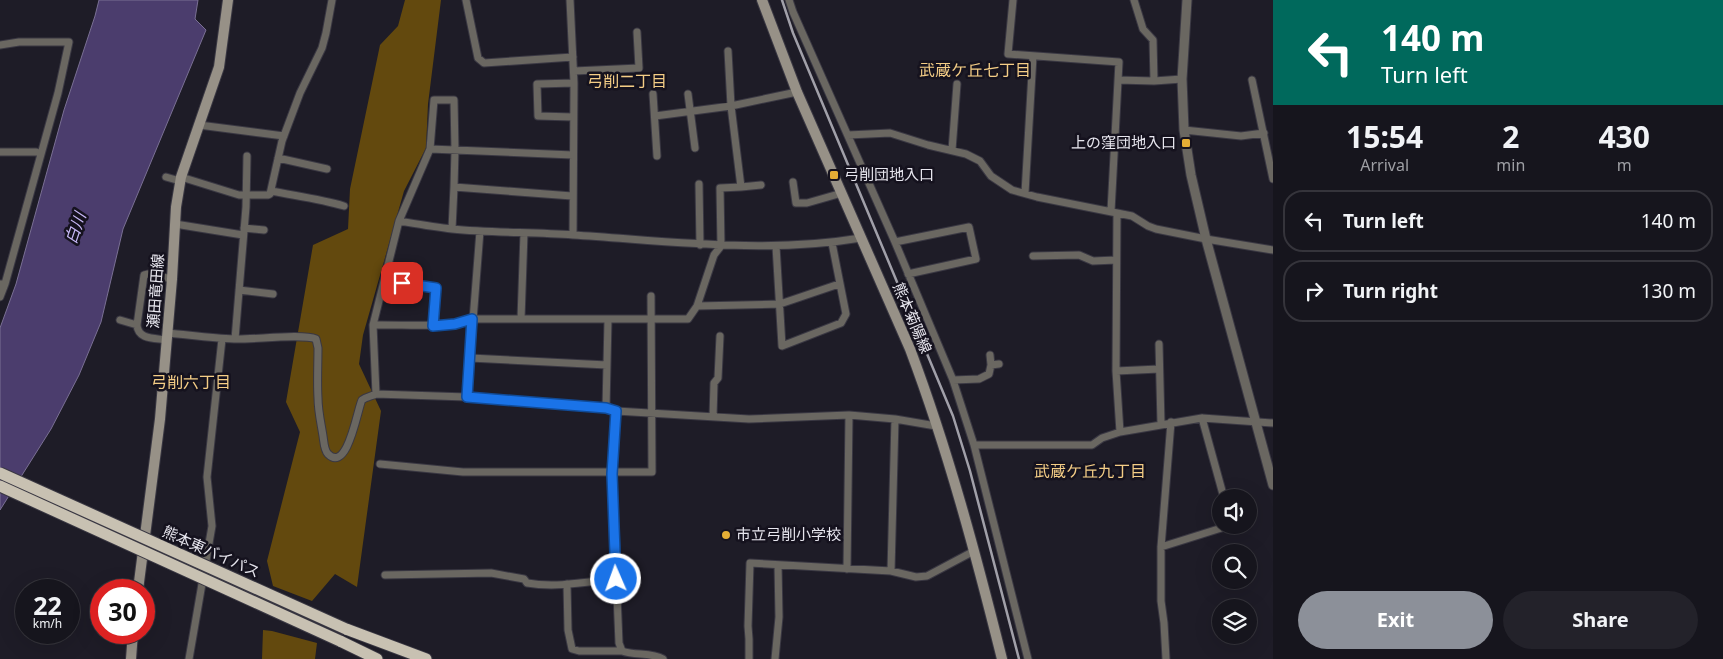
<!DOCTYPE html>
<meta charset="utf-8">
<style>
body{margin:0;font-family:"Noto Sans","Noto Sans JP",sans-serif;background:#23222a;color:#f1f3f6;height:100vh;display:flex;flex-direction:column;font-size:19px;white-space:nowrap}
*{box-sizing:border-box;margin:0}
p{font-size:16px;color:#9e9fa4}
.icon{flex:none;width:28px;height:28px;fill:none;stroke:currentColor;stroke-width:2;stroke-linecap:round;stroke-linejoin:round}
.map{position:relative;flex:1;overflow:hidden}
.side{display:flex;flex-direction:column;background:#16151d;width:450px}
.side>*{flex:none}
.top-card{background:#00695c;color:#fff;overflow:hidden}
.buttons{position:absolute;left:1212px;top:489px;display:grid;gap:10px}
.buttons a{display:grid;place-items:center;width:45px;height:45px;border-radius:50%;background:#16151d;box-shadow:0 5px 20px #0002,0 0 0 1px #35343b;font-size:25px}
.speed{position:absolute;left:15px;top:579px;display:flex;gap:10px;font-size:25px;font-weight:700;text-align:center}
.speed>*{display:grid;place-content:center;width:65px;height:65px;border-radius:50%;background:#16151d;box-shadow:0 5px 20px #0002,0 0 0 1px #35343b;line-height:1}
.speed small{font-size:12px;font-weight:400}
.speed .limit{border:8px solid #d22;background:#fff;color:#111}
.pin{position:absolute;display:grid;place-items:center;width:42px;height:42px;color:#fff;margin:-21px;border-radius:10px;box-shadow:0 2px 8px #0006}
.me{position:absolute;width:55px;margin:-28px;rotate:358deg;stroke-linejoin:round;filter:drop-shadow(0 0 4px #0008)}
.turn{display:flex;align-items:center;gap:18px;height:105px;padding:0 25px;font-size:22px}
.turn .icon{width:65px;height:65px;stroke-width:2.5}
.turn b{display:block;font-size:35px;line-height:42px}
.eta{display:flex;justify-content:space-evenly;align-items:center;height:85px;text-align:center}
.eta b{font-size:30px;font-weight:700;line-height:35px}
.button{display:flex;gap:10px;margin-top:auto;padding:10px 25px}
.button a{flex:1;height:58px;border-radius:30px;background:#8c9099;color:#fff;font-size:20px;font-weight:700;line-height:58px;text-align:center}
.button a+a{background:#23222a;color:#f1f3f6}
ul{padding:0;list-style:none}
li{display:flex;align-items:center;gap:15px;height:62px;margin:0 10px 8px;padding:0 15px;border:2px solid #35343b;border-radius:20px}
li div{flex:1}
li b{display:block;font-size:19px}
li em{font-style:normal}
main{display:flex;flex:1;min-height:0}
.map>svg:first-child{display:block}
.forest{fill:#63490e}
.water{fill:#4b3d6d;stroke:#7a7094}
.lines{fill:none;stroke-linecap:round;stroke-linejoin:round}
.minor-casing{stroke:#3a3843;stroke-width:9}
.tertiary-casing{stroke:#3a3843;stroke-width:11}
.secondary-casing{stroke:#3a3843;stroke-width:12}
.trunk-casing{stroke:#3a3843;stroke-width:13}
.minor{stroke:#6a6761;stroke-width:7}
.tertiary{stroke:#6a6761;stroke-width:9}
.secondary{stroke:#979187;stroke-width:10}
.trunk{stroke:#c8c1b2;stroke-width:11}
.rail{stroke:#a1a0a9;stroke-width:2.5}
.trunk-bridge-casing{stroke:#3a3843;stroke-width:13;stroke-linecap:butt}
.trunk-bridge{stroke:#c8c1b2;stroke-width:11}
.route-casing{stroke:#114b97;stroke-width:12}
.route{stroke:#1a73e8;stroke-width:9}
.poi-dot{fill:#e4ad35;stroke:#15121e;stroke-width:2}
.labels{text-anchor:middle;stroke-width:5;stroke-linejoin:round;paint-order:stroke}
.poi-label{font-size:15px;fill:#e7e6ee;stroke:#15121e;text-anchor:start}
.street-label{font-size:15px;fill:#e7e6ee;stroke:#15121e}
.neighbourhood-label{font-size:16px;fill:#f4cd86;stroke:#15121e}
.water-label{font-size:16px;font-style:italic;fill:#c8b9f7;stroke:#15121e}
</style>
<main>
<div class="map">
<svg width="1273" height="659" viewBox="0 0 1273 659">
<rect width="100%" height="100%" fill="#1e1c27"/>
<path class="forest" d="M405 0H441L428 104 426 148 404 191 363 335 359 364 381 411 357 587 335 574 312 601 273 586 267 561 300 432 286 402 313 245 348 229 350 189 380 45 398 26Z
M263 630 272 631 317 643 315 659H262Z"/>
<path class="water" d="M99 0H198L195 19 206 30 123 229 101 322 79 375 51 429 0 510V328L16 284 64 110 95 16Z"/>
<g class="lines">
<defs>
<path id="minor" d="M466 0 478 58 484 63 573 57
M570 0 574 83 573 235
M789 0 793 12 895 242 953 380 974 445 1028 659
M1013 0 1008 54 1119 62 1111 211
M1134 0 1143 29 1153 40 1154 81
M0 45 19 42H69L58 93 5 284
M574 71 639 68 637 32
M1118 80 1154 81 1182 79
M1252 80 1273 179
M653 94 657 156
M688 94 695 148
M655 116 731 106 728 51
M573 117 538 116 537 84 574 83
M199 125 284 136
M1184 130 1241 136 1264 133
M848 135 890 133 928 145 966 154 980 161 991 176 1012 190 1037 197 1132 216 1148 226 1156 229 1206 239 1273 250
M430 149 573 155
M952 150 957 84
M0 152H36
M278 158 327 169
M166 177 180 181
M181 177 239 195H268L270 194 282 141 300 93 322 48 326 33 332 0
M793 182 796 203H807L842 193
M699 184 700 245
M741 187 761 185
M271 191C296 196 320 199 344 206
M1025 193 1033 56
M572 196 454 187 455 150 454 100H434L430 149 399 221 373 325 376 394 467 397 606 408 616 411 749 419 849 415 895 419 936 426
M1117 213 1116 371 1120 432
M399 221C417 224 434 227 452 229 492 233 533 232 573 235 669 241 765 254 861 238
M175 224 243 235
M244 228 264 230
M452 229 454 187
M895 242 969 227 976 259 908 274
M776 246 782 346 841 323 846 314 832 243
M1033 256 1079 255 1093 261 1116 260
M385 281 436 288 433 326
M239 290 273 294
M0 297 5 284H0
M697 306 780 304 839 284
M521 319 524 233
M120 320 137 325
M373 325C407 324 439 329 472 319H688L697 306 714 255 721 246 720 188 741 187 731 106 797 92
M168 333C190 335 212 338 234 339 253 340 302 333 316 339L318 348C318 364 317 381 318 398 318 411 321 423 323 436 324 442 324 450 328 454 348 474 358 406 362 400 366 397 372 396 376 394
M235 339 246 207 247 156
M167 340C155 338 138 340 137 325L144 275 148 274 172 279
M1159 344 1161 424
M470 358 607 365
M991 365 999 364
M1116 371 1159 369
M953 380 979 379 989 374 991 365 990 355
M467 397 480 231
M606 408 608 320
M616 411 612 474 619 643 622 651C635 656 651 652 663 659
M713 417 714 383 718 378 720 336
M1202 418 1224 498
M974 445H1092L1102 438 1120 432 1202 418 1273 423
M380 464 463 472H652L651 296
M1161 547 1231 525
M847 569 849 415
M891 571 895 419
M385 575 491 573 524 579 527 583C556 588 587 582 616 579
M567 584 568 630 572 649 579 651H622
M189 659 212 526 207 477 222 339
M749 659V639L748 626 750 563 891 571 916 577 927 576 974 551
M775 659 779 617 778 565
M1166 659 1164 623 1161 601V547L1171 422"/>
<path id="tertiary" d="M1187 0 1182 79 1184 130 1191 175 1206 239 1273 485"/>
<path id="secondary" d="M762 0 797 92 910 349C948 450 976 555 1002 659
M138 590 160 419 172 279 176 207 181 177 219 67 228 0
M131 659 133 632"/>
<path id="trunk" d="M346 629 426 659
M340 641 377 659"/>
</defs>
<use href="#minor" class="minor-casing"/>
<use href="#tertiary" class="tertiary-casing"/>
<use href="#secondary" class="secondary-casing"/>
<use href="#trunk" class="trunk-casing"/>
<use href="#minor" class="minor"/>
<use href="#tertiary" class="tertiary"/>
<use href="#secondary" class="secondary"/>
<use href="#trunk" class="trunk"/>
<path class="rail" d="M782 0 793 33 953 416 970 471 1019 659"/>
<defs>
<path id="trunk-bridge" d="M0 473 346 629
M0 486 340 641"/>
</defs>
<use href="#trunk-bridge" class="trunk-bridge-casing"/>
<use href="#trunk-bridge" class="trunk-bridge"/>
</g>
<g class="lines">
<defs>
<path id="route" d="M402 283 436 288 433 326 455 324 472 319 467 397 606 408 616 411 612 474 616 579"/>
</defs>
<use href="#route" class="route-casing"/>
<use href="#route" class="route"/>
</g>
<g class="poi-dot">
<rect x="1181" y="138" width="10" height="10" rx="2.5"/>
<rect x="829" y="170" width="10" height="10" rx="2.5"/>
<circle cx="726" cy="535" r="5"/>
</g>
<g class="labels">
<g class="poi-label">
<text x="1176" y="148" text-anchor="end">上の窪団地入口</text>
<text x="844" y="180">弓削団地入口</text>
<text x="736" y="540">市立弓削小学校</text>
</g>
<g class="street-label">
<text transform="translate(156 291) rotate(-86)" y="5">瀬田竜田線</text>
<text transform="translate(912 318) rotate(67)" y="5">熊本菊陽線</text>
<text transform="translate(211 552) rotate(24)" y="5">熊本東バイパス</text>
</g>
<g class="neighbourhood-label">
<text x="975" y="76">武蔵ケ丘七丁目</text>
<text x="627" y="87">弓削二丁目</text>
<text x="191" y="388">弓削六丁目</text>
<text x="1090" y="477">武蔵ケ丘九丁目</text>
</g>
<g class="water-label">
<text transform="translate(75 228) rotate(-71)" y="6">白川</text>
</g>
</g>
</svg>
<div class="buttons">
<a><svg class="icon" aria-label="sound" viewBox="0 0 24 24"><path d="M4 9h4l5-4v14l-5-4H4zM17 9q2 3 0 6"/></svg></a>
<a><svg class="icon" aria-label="search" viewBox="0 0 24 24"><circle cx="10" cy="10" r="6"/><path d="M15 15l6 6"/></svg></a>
<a><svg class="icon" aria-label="layers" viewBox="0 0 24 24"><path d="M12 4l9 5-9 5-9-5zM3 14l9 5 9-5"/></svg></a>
</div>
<div class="speed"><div>22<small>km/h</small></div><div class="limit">30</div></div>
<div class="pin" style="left:402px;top:283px;background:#d93025"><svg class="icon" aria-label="arrive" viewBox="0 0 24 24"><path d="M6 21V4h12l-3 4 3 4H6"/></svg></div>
<svg class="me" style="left:616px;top:579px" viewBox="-20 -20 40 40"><circle r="17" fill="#1a73e8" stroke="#fff" stroke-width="3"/><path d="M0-11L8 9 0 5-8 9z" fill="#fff"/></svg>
</div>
<section class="side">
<div class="top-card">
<div class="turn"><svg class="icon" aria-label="left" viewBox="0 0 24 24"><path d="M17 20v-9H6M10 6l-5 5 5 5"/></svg><div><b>140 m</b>Turn left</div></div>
</div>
<div class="eta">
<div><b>15:54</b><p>Arrival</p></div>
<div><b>2</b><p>min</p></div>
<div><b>430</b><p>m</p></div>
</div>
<ul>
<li><svg class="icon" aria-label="left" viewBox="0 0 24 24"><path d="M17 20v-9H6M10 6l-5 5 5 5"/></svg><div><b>Turn left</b></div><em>140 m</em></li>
<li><svg class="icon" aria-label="right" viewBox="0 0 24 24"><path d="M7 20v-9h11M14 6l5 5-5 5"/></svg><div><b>Turn right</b></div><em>130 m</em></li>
</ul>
<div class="button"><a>Exit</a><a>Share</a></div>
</section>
</main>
